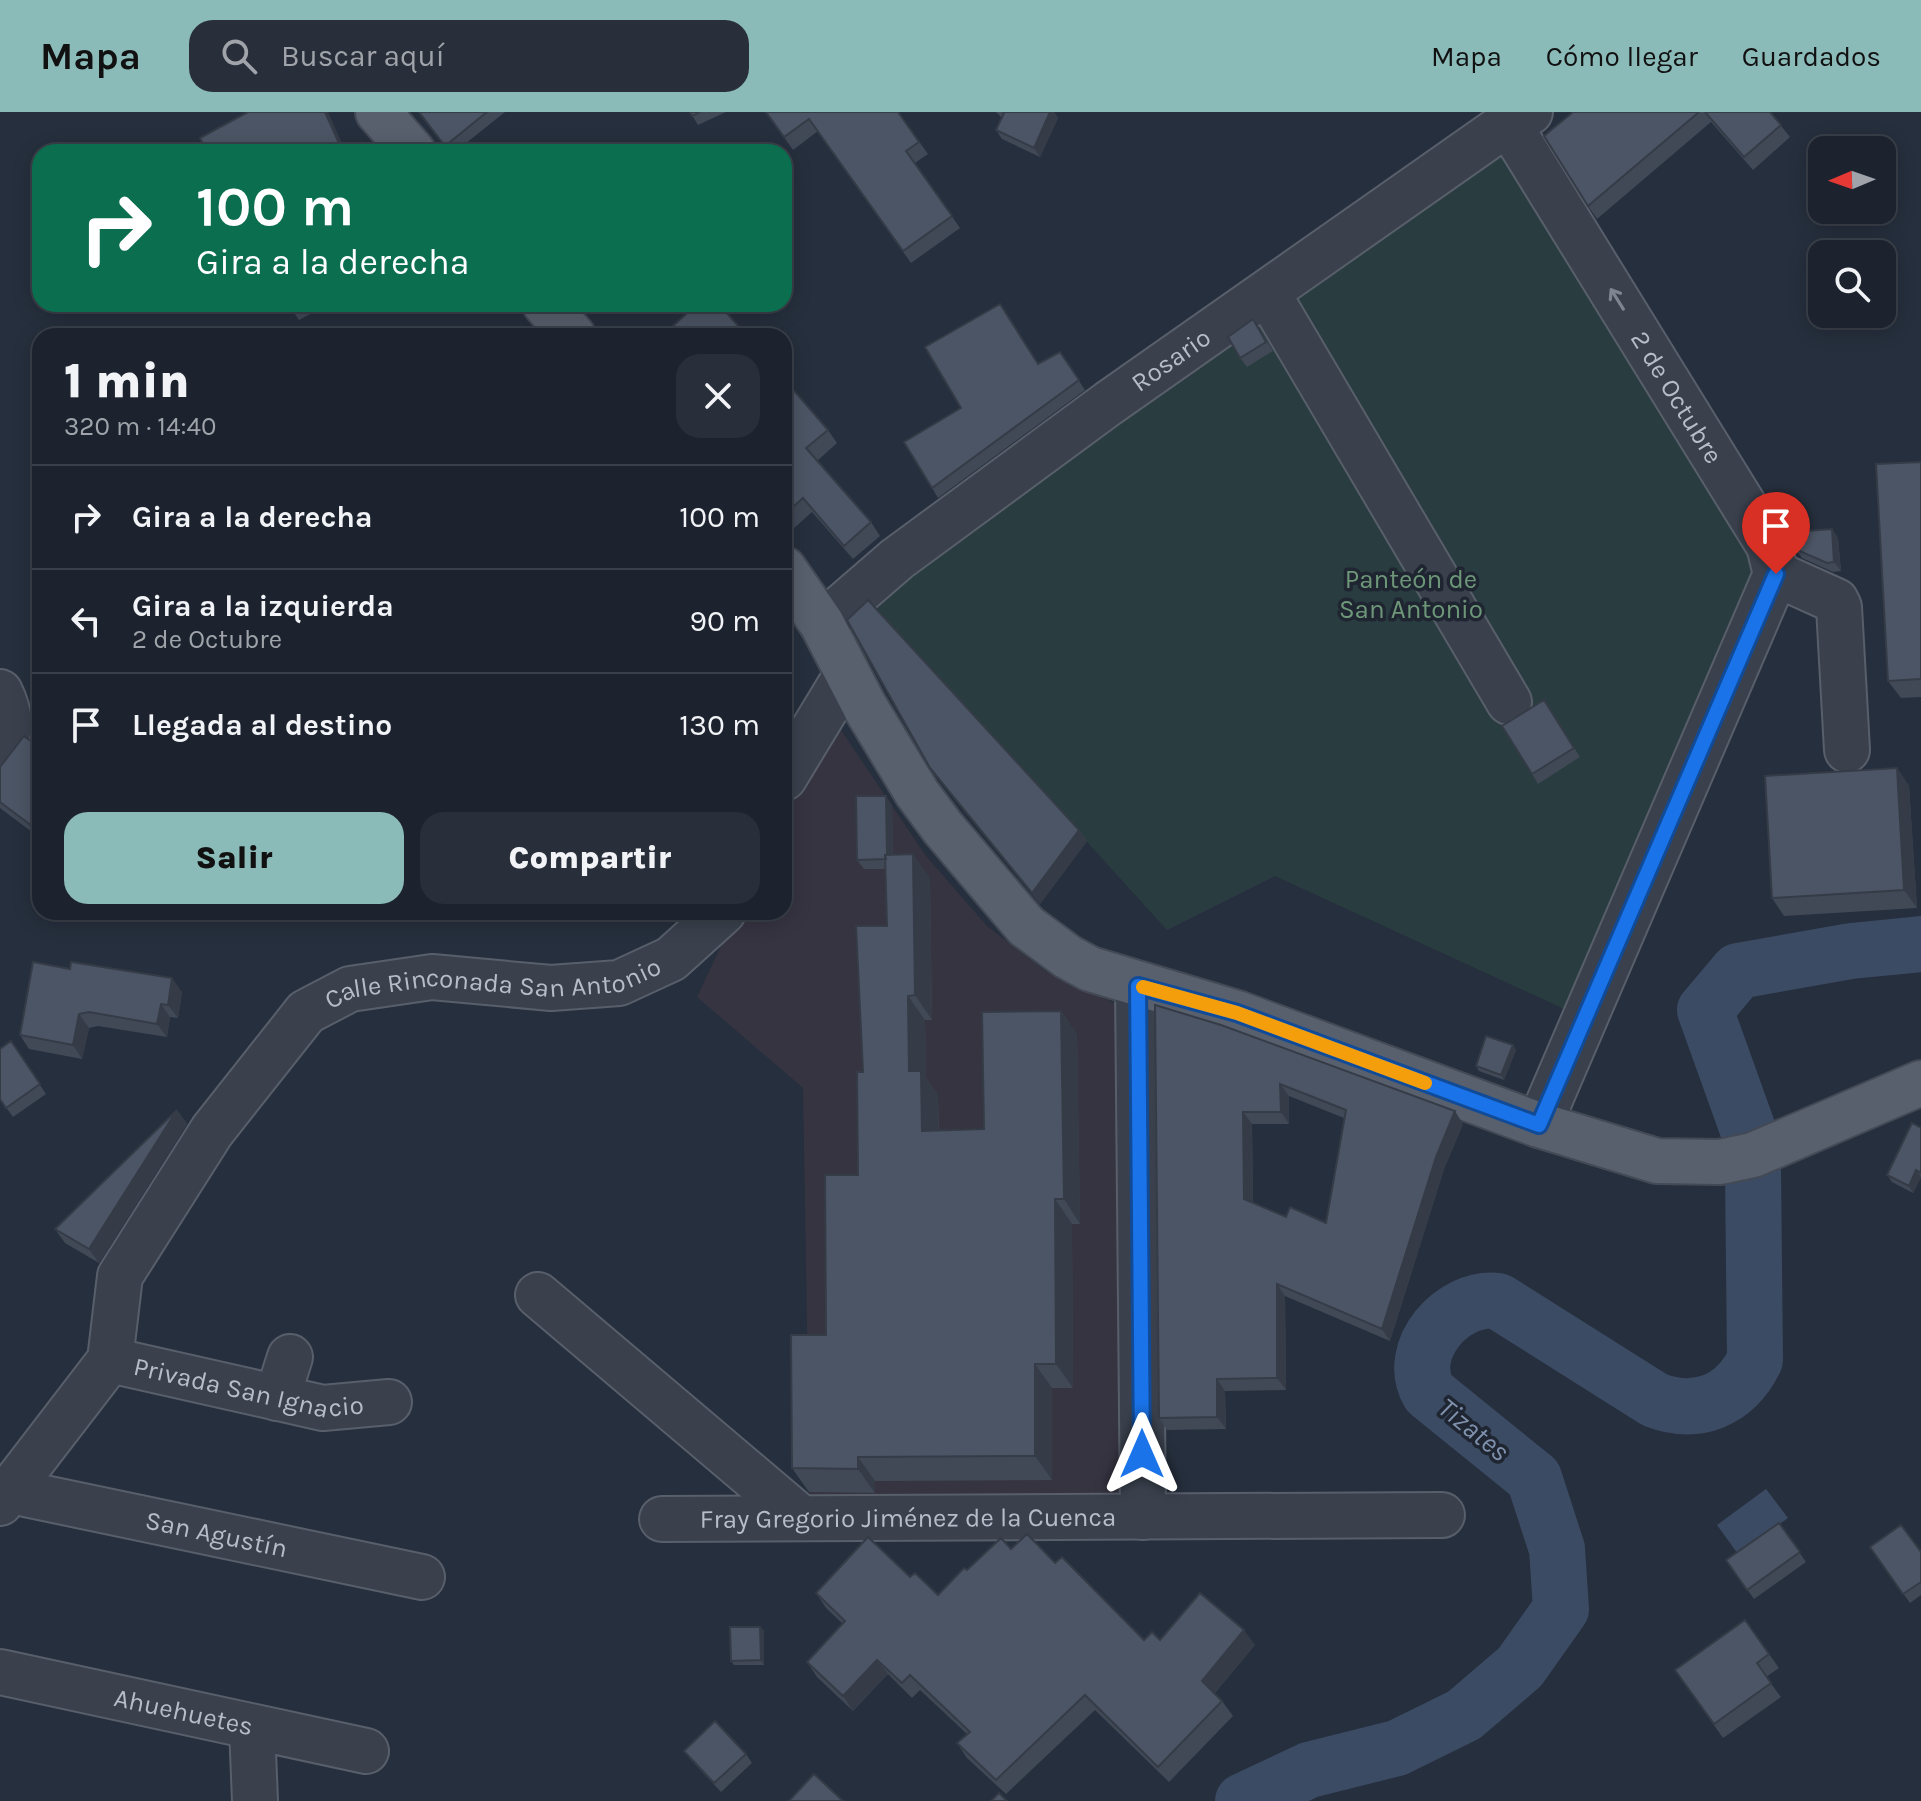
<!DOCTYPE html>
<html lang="es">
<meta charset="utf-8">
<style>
body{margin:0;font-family:Karla,sans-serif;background:#292f3a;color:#f1f3f6;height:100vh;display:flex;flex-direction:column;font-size:30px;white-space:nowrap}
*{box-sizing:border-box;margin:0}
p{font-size:26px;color:#a0a4aa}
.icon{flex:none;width:44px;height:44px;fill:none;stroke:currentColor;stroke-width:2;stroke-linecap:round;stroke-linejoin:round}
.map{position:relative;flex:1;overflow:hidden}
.details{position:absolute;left:32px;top:216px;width:760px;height:592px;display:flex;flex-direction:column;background:#1c232e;border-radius:24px;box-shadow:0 4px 20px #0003,0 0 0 2px #3a404a}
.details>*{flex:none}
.hud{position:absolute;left:32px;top:32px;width:760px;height:168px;border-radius:24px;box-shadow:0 4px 20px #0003,0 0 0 2px #3a404a;background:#0b6e4f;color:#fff;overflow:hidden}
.needle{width:52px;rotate:268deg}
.buttons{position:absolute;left:1808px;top:24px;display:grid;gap:16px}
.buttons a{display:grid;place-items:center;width:88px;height:88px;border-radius:16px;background:#1c232e;box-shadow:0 4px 20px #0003,0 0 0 2px #3a404a;font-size:40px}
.pin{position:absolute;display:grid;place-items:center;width:68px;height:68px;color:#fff;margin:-82px -34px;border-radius:50% 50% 50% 0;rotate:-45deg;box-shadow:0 0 8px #0007}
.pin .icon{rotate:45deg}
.me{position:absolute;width:88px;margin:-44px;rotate:0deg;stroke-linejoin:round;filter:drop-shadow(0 0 6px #0008)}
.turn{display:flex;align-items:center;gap:28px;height:168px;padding:0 32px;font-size:36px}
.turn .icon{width:104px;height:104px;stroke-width:2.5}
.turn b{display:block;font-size:56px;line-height:68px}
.round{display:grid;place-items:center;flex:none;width:84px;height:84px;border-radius:24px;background:#292f3a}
.head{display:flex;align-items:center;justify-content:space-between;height:136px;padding:0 32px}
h1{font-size:48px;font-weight:800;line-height:60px}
.button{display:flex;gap:16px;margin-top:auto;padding:16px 32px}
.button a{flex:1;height:92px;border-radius:24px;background:#8bbbb9;color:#111;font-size:32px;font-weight:800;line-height:92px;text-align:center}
.button a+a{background:#292f3a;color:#f1f3f6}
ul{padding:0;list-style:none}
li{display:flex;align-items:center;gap:24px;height:104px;padding:0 32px;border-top:2px solid #3a404a}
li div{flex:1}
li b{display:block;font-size:30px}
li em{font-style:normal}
header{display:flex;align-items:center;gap:48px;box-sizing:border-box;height:112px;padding:0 40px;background:#8bbbb9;color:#111}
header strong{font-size:38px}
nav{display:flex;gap:44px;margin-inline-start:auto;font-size:28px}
.search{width:560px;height:72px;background:#292f3a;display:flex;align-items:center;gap:20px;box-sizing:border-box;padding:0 28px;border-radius:24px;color:#a0a4aa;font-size:30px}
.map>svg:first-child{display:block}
.medical{fill:#363441}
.green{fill:#293c3f}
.water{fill:#3c4b64}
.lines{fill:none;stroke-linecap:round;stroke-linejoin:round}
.river{stroke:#3c4b64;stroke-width:56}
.minor-casing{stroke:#585f6b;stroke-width:48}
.major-casing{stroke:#434a56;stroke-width:48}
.minor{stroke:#3a414d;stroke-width:44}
.major{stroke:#58606d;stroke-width:44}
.wall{fill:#414957;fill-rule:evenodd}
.shaded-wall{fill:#353c47}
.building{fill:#4c5565;stroke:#353c47;stroke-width:2;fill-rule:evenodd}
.oneway{stroke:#7e8591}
.route-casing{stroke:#114b97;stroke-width:20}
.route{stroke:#1a73e8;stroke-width:14}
.slow{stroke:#f59e0b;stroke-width:14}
.labels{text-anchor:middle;stroke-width:7;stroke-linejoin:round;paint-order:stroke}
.street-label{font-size:26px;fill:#b6bcc8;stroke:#1f2632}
.park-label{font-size:26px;fill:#6e9779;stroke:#1f2632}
.water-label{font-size:28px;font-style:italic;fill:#7f91ad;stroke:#1f2632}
</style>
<header>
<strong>Mapa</strong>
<div class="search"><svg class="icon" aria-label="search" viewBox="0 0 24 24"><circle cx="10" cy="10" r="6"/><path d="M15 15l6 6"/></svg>Buscar aquí</div>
<nav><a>Mapa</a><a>Cómo llegar</a><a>Guardados</a></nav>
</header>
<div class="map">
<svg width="1921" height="1689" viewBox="0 0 1921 1689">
<rect width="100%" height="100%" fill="#262f3d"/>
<path class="medical" d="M830 602 926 744 987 814 1047 860 1121 894 1131 1388 810 1391 803 976 697 885 737 800H784V700Z"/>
<path class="green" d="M1507 26 1765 456 1573 901 1275 764 1167 818 875 497 888 472Z"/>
<path class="water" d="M1766 1377 1788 1406 1738 1442 1717 1413Z"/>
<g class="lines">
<path class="river" d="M1747 1015 1705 898 1738 859 1851 839 1921 832
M1243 1689 1309 1658 1397 1636 1464 1603 1520 1555 1561 1497 1557 1437 1534 1366 1429 1281C1404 1238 1453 1183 1498 1189L1655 1288C1697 1304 1735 1289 1755 1248L1753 1059"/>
<defs>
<g id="minor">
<path id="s1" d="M1508 11 1769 434 1776 462 1539 1013"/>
<path d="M1268 182 1509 590"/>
<path d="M1776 462 1836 489 1839 495 1847 638"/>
<path id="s2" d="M822 512 897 447 1109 291 1508 11 1530 0"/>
<path d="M0 580C9 598 14 620 0 637"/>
<path d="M784 666 847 562"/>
<path d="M1138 874 1143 1405"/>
<path d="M538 1183 801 1406"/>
<path id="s3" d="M110 1248 323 1296 389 1290"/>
<path d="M277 1286 290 1245"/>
<path id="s4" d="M11 1379 422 1465"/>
<path id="s5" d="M0 1391 110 1248 120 1164 212 1019 306 900 350 877 432 865 551 876 619 871 671 847 723 800"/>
<path id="s6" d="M662 1407 1442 1403"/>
<path id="s7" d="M0 1560 366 1639"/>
<path d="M252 1615 255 1689"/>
</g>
<path id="major" d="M378 0 413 40
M545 192 573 224
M784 457 822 512 865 595 917 681 943 716 1026 814 1068 845 1090 857 1237 901 1539 1013 1657 1049 1720 1050 1753 1043 1921 971"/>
</defs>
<use href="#minor" class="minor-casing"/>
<use href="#major" class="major-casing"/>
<use href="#minor" class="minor"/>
<use href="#major" class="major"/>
</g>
<path class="wall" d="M418 0H505L455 40H450Z
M690 0H726L698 13Z
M766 0H898L928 42 915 51 960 116 911 151 818 19 793 38Z
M996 0H1054L1058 6 1040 45 1002 27 996 18 1002 6Z
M1573 0H1770L1790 25 1753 58 1711 10 1597 107 1588 94Z
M288 192H329L299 208Z
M1259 216 1273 239 1247 255 1240 246Z
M1060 240 1085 278 938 386 932 376 1039 252Z
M784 267 828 318 837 331 817 349 871 410 880 424 853 447 812 400 792 418 784 409Z
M1921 350V585L1901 586 1888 569Z
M1832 417 1838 426 1841 459 1833 460 1802 446 1795 437Z
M1544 588 1580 645 1538 672 1532 662Z
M40 636V726L0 696V655Z
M930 656 1079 718 1087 729 1040 792Z
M1897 656 1909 674 1917 796 1784 804 1772 786Z
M892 693 893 743 930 766 932 908H925L926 966 938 983 939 1018 984 1017 1061 899 1077 923 1080 1112H1072L1073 1276H1052V1368L875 1369V1381L809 1380 792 1356 826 1223 858 1063 863 960 887 814 886 757H864L857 748Z
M33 850 182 880 178 906 170 905 167 925 98 914 89 916 82 947 29 937 20 923Z
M1155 893 1463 1012 1444 1057 1390 1229 1285 1184 1286 1278 1225 1279 1226 1317 1167 1318 1159 1306ZM1289 984 1344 1006 1326 1111 1286 1105 1253 1091 1252 1012H1289Z
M11 929 46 982 13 1005 0 987Z
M1513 933 1516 938 1504 968 1479 959 1476 954Z
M177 998 187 1012 99 1151 65 1131 55 1117Z
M1921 1016V1065L1913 1081 1892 1070 1887 1063Z
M1779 1411 1806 1450 1754 1487 1726 1448Z
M1870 1435 1921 1440V1483L1910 1491Z
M1011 1437 1055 1451 1144 1528 1255 1533 1214 1582 1222 1589 1233 1604 1169 1670 1095 1598 1006 1682 967 1646 957 1631 967 1622 920 1578 912 1586 888 1562 853 1599 817 1565 807 1550 843 1512 826 1496 816 1481 910 1465 938 1483 967 1458Z
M1745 1508 1779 1556 1766 1565 1781 1585 1723 1626 1675 1558Z
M760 1515 764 1519V1553H734L731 1549Z
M684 1639 746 1642 752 1651 721 1680 691 1648Z"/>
<path class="shaded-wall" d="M325 0H328L346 40H343Z
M1050 0H1054L1058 6 1040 45 1034 36Z
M1832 417 1838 426 1841 459 1834 450Z
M1897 656 1909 674 1917 796 1904 778Z
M886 684 892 693 893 757 887 747Z
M1079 718 1087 729 1040 792 1032 781Z
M913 742 930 766 932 908 915 883Z
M172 866 182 880 178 906 168 893Z
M908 884 925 908 926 966 938 983 939 1043 922 1019 909 959Z
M161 892 170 905 167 925 157 912Z
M1061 899 1077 923 1080 1112 1064 1087Z
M79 902 89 916 82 947 73 933Z
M1513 933 1516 938 1504 968 1501 963Z
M1280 972 1289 984V1012L1281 1000Z
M177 998 187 1012 99 1151 89 1137Z
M1455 999 1463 1012 1444 1057 1390 1229 1382 1217 1436 1045Z
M1243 1000 1252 1012 1253 1099 1244 1087Z
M1916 1058 1921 1065 1913 1081 1909 1074Z
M1055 1087 1072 1112 1073 1276 1056 1252Z
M1277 1172 1285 1184 1286 1278 1277 1266Z
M1035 1252 1052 1276V1368L1035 1344Z
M1217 1267 1225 1279 1226 1317 1217 1305Z
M858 1345 875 1369V1381L858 1357Z
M760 1515 764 1519V1553L761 1548Z
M1244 1518 1255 1533 1212 1584 1202 1569Z
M877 1548 888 1562 853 1599 843 1584Z"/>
<path class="building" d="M248 0H325L343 40H207L200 26Z
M419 0H487L445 34Z
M690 0H700L692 4Z
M766 0H898L919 30 906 39 952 104 903 139 809 7 784 25Z
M1002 0H1050L1034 36 996 18 1004 1Z
M1573 0H1699L1588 94 1544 24Z
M1705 0H1770L1781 13 1744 45Z
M697 192H719L747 224H662Z
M1000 192 1038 252 1060 240 1079 268 932 376 904 330 961 296 925 235Z
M1253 207 1266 230 1240 246 1228 225Z
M452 221 467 224H452Z
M784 267 828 318 806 336 871 410 844 434 803 386 784 403Z
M1921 350V567L1888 569 1876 352Z
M1832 417 1834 450 1827 451 1795 437 1794 420Z
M868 488 1079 718 1032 781 930 656 847 508Z
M1544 588 1574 636 1532 662 1502 614Z
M24 624 40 636V720L0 690V655Z
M1897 656 1904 778 1772 786 1765 664Z
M856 684H886L887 743H885L886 747 857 748Z
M913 742 915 883 908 884 909 959H921L922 1019 984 1017 982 900 1061 899 1064 1087H1055L1056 1252H1035V1344L858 1345V1357L792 1356 791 1223H826L825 1063H858L857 960H863L856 814H887L885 743Z
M33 850 70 857 71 850 172 866 168 893 161 892 157 912 89 900 79 902 73 933 20 923Z
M1155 893 1221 913 1455 999 1436 1045 1382 1217 1277 1172V1266L1217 1267V1305L1159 1306ZM1280 972 1346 998 1326 1111 1290 1095 1286 1105 1244 1087 1243 1000H1281Z
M1486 924 1513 933 1501 963 1476 954Z
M11 929 40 972 6 996 0 987V937Z
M177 998 89 1137 55 1117Z
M1912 1011 1921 1016V1061L1916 1058 1909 1074 1887 1063Z
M1779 1411 1800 1440 1747 1478 1726 1448Z
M1901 1413 1921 1440V1470L1903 1482 1870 1435Z
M1027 1422 1055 1451 1062 1445 1144 1528 1152 1520 1160 1528 1200 1481 1244 1518 1202 1569 1222 1589 1158 1655 1085 1583 996 1668 957 1631 970 1620 910 1563 902 1571 877 1548 843 1584 807 1550 845 1509 816 1481 868 1425 910 1465 915 1461 938 1483 964 1456 967 1458 1001 1426 1011 1437Z
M1745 1508 1769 1542 1757 1551 1771 1571 1714 1612 1675 1558Z
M730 1515H760L761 1548 731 1549Z
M715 1609 746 1642 714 1671 684 1639Z
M814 1662 843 1689H789Z
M999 1681 1007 1689H991Z"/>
<defs><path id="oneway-shaft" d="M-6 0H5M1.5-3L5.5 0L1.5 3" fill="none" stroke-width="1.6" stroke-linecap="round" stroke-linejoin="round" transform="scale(2)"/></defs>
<use class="oneway" href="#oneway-shaft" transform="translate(1617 187) rotate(-122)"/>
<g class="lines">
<defs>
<path id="route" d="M1142 1342 1138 874 1237 901 1539 1013 1776 462"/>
</defs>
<use href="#route" class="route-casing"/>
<use href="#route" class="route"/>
<path class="slow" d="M1143 875 1237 901 1425 971"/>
</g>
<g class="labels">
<g class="street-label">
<text dy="9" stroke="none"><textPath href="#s2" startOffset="438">Rosario</textPath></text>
<text dy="9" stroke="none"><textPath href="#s1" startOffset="322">2 de Octubre</textPath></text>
<text dy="9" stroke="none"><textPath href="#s5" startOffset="782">Calle Rinconada San Antonio</textPath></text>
<text dy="9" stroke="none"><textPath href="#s3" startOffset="142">Privada San Ignacio</textPath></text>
<text dy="9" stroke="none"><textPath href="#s6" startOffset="246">Fray Gregorio Jiménez de la Cuenca</textPath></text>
<text dy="9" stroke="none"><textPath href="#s4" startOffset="210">San Agustín</textPath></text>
<text dy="9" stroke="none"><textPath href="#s7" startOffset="188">Ahuehuetes</textPath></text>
</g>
<g class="park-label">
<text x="1411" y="476">Panteón de<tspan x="1411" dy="30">San Antonio</tspan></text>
</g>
<g class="water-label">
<text transform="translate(1474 1317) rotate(39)" y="10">Tizates</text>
</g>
</g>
</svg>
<div class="buttons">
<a><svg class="needle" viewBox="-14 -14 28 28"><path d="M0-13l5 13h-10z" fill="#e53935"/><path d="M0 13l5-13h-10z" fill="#a0a4aa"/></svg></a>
<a><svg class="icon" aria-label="search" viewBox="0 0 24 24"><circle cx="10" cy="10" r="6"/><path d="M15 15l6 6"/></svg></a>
</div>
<div class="pin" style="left:1776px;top:462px;background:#d93025"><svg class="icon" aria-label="arrive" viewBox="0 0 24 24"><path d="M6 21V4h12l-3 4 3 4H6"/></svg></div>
<svg class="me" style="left:1142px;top:1342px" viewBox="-20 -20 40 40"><path d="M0-17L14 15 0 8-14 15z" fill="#1a73e8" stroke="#fff" stroke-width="4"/></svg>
<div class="hud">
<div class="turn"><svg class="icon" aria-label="right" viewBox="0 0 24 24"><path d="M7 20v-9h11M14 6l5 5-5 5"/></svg><div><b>100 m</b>Gira a la derecha</div></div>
</div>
<section class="details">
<div class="head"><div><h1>1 min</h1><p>320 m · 14:40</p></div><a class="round"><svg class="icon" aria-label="close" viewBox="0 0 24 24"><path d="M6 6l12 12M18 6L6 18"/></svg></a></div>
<ul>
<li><svg class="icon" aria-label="right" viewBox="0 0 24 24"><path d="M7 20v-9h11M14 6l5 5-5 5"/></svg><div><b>Gira a la derecha</b></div><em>100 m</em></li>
<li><svg class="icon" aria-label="left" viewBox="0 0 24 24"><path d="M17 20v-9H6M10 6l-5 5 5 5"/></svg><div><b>Gira a la izquierda</b><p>2 de Octubre</p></div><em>90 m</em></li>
<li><svg class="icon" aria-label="arrive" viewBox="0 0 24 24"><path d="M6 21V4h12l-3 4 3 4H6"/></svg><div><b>Llegada al destino</b></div><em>130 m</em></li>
</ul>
<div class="button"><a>Salir</a><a>Compartir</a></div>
</section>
</div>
